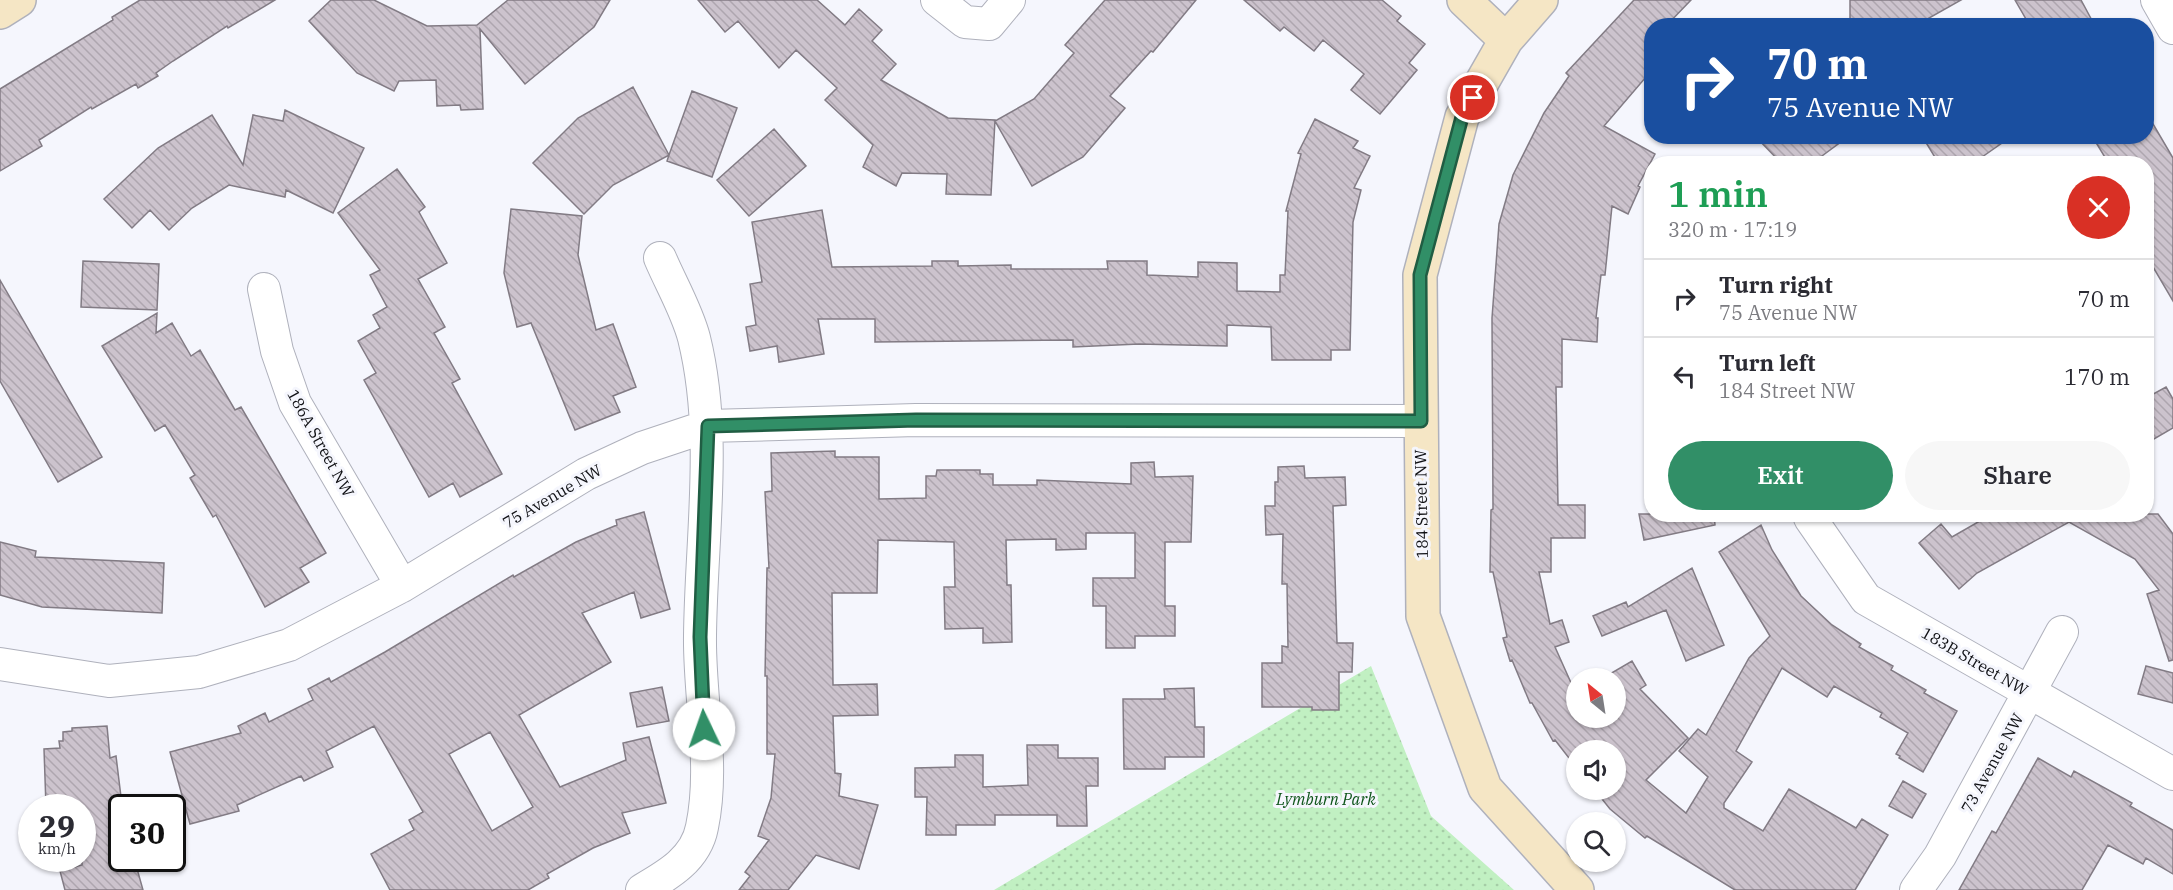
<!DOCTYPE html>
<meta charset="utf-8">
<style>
body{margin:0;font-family:"IBM Plex Serif",serif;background:#f7f7f7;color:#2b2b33;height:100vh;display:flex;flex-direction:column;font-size:22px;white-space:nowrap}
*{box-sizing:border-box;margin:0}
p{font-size:20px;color:#7c7c81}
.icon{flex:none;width:33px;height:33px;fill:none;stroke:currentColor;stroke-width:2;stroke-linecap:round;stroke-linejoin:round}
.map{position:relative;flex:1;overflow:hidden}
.sheet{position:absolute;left:1644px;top:156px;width:510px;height:366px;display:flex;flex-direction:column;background:#fff;border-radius:24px;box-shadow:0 2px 4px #0004}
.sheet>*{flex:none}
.banner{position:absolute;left:1644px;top:18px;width:510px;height:126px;border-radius:24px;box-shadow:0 2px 4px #0004;background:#1a4fa0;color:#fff;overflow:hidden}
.needle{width:39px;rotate:330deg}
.controls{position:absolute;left:1566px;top:668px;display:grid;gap:12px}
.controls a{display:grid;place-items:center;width:60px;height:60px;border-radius:50%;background:#fff;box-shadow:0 2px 4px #0004;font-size:30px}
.speed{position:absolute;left:18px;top:794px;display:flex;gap:12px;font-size:30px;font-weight:700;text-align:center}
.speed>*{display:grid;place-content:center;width:78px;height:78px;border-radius:50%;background:#fff;box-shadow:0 2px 4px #0004;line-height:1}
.speed small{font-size:15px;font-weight:400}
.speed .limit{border:3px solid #111;border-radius:9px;background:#fff;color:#111}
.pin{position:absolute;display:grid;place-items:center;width:51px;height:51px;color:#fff;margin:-26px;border:3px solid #fff;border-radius:50%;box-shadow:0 2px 6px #0007}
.me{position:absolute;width:66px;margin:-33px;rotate:357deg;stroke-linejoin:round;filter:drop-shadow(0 0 4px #0008)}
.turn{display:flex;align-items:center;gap:21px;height:126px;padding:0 24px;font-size:27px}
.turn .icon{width:78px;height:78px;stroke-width:2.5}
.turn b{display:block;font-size:42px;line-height:51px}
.round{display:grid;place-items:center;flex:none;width:63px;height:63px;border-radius:32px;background:#f7f7f7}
.overview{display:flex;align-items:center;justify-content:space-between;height:102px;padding:0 24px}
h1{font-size:36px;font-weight:600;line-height:45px;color:#1e9e55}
.cta{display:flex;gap:12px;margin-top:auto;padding:12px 24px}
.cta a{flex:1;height:69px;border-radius:36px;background:#318f67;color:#fff;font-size:24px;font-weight:600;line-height:69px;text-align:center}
.cta a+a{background:#f7f7f7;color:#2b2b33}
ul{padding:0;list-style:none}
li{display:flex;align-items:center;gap:18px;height:78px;padding:0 24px;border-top:2px solid #e1e1e2}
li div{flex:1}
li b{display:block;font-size:22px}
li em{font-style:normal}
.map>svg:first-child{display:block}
.green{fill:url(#green-dots)}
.building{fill:url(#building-back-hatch);stroke:#827b84;stroke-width:1.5;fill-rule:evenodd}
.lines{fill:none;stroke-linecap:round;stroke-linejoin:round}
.street-casing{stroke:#afb1bc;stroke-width:34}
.secondary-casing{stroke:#afb1bc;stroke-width:36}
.street{stroke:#fff;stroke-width:32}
.secondary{stroke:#f5e6c5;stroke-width:33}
.route-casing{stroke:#205d43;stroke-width:15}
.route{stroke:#318f67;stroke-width:10}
.labels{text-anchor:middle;stroke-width:6;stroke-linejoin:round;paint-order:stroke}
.street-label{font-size:16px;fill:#0f1014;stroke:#f5f6fd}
.park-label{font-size:16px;font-style:italic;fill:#0e551a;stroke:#f5f6fd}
</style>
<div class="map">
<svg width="2173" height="890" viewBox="0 0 2173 890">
<defs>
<pattern id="green-dots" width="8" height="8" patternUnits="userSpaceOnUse" patternTransform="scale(1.5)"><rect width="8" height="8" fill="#c1f0c2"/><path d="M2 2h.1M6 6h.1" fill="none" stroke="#a5cda6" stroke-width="1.8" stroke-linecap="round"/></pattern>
<pattern id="building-back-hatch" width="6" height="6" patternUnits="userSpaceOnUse" patternTransform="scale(1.5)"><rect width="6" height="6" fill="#ccc3cd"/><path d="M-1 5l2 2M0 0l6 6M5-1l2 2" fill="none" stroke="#aea6af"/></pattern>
</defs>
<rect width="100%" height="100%" fill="#f5f6fd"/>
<path class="green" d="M1371 666 1431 816 1514 890H994Z"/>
<path class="building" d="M140 0H275L228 28 227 26 173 61 156 73 158 76 138 88 136 84 92 109 91 107 39 140 42 146 0 171V89L113 20 112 17Z
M331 0H374L427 26 477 25 508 0H610L594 27 525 84 480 29 483 109 461 110 460 105 437 106 436 80 399 81 394 91 357 73 309 21Z
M698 0H817L845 25 859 9 882 30 872 41 896 64 881 80 948 118 995 120 991 195 946 194 947 174 902 173 896 186 863 167 873 145 825 100 837 88 796 50 779 68 738 21 725 32Z
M1105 0H1196L1153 52 1151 51 1110 96 1125 108 1083 157 1032 186 995 121 1034 99 1074 53 1065 45Z
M1244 0H1382L1401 16 1397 21 1425 44 1409 63 1417 70 1380 114 1351 90 1364 74 1323 40 1314 51 1284 27 1280 31Z
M1634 0H1691L1666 26H1652V70L1604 126 1655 154 1638 186 1640 187 1628 214 1612 206 1605 275H1601L1596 318H1598L1597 342 1562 339V387H1556L1558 505H1585V538H1551V572H1539L1550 624 1562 620 1569 642 1555 647 1576 694V717H1616V678H1603L1632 661 1646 685 1640 689 1688 738 1646 780 1686 813 1708 777 1679 751 1698 729 1706 735 1749 658 1770 636 1719 552 1761 525 1772 550 1801 596 1832 625 1861 644 1859 647 1893 666 1891 670 1926 690 1924 693 1957 711 1923 772 1899 758 1900 756 1896 754 1908 733 1880 717 1882 713 1834 686 1827 697 1782 668 1736 751 1752 762 1724 803V808L1763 831 1789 789 1856 828 1862 819 1888 835 1855 890H1735L1647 836 1645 838 1610 809 1594 789H1616V750H1576V767L1555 740 1553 741 1532 703H1530L1512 660 1510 661 1503 638 1507 637 1493 572H1490L1491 510 1493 509 1492 318 1499 224 1513 175 1544 113 1569 76 1566 73Z
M1850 0H1961L1915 26H1850Z
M2015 0H2081L2095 26H2030Z
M633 87 669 155 692 91 737 108 712 177 667 161 669 155 613 185 584 214 533 163 578 118Z
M285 110 364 148 333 213 286 190 285 197 229 185 192 208 169 230 150 210 132 228 104 199 158 148 212 115 243 165 253 115 283 121Z
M2146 112 2173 158V301L2146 255V164H2109L2092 136H2146Z
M1315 119 1358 141 1353 148 1370 156 1354 188 1361 190 1353 222 1350 350H1331V360H1272L1271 327 1227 325V346L1139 344 1073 347V340L875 342V319H818L824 354 779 362 777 346 750 351 746 327 756 325 750 284 762 282 752 222 822 210 832 267 932 266V261H958V266L1011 265V269H1108L1107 261H1147V275L1198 277V262L1237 263V291L1280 292V275H1285L1288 211H1286L1301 154 1298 153Z
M774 129 806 166 749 216 717 180Z
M1755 136H1849L1811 164H1782Z
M1922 136H2012L1972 164H1939Z
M397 169 425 207 419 212 447 263 418 279 445 327 434 333 460 379 452 383 502 474 460 497 453 483 429 497 364 380 376 373 358 341 380 328 373 315 387 307 370 275 380 270 338 213Z
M511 209 582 216 578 255 596 330 613 324 636 387 613 396 620 412 575 430 531 323 517 327 504 273Z
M83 261 159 264 157 310 81 307Z
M0 280 102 457 58 482 0 381Z
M157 313 156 333 172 323 191 356 200 350 235 410 241 407 326 553 300 568 309 582 265 607 216 515 213 517 190 478 195 475 165 425 155 431 102 346Z
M2166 387 2173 399V428L2154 439 2146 425V398Z
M835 451V457H879V499L926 498V476H936L937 470H980V474H993V485H1037V480L1131 484V463L1154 462 1155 477 1193 476 1191 542H1165V606H1175V636H1135V648H1106V606H1093V578H1135V533H1086V549L1056 550V539L1006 540 1007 585H1011L1012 642 983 643V628L945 629 944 587H955L954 542 878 540 877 593H832L833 685 877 684 878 715 833 716 835 773 841 774 839 796 878 805 859 869 816 855 788 890H739L750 876 745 872 769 840 758 836 771 798 775 754H767V676H765L767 568H769L765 492 772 491 771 453Z
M1304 466 1305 478 1345 477 1346 505 1333 506 1337 643H1353L1352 672H1339V710H1312V707H1262V663H1282V646L1288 647 1287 584H1282L1283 534 1266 535 1265 506H1275V482H1278V467Z
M644 512 670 609 641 618 634 592 582 613 611 662 519 715 560 787 626 760 623 743 649 737 666 803 622 813 630 833 593 848 547 874 549 878 528 890H390L371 854 414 830 409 820 423 812 374 726 326 751 333 767 304 781 301 776 237 805 239 811 190 824 170 752 241 733 238 726 265 713 269 722 313 700 308 689 329 678 331 682 385 652 513 575 514 577 576 542 617 525 616 520ZM490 732 533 807 492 831 449 754Z
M1639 514H1714L1715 525 1644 540Z
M1992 514H2158L2173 534V660L2169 661 2147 594 2159 590 2135 559 2069 522 1977 573 1959 589 1919 543 1941 524 1952 537Z
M0 542 36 551 35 557 164 563 162 613 42 607 0 595Z
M1692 568 1724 645 1686 661 1666 610 1602 636 1593 616 1626 602 1628 607Z
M2146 666 2173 673V703L2138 694Z
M662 687 669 721 637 727 630 693Z
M1194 688 1195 727H1204V757H1165V769H1124L1123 699H1165L1164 689Z
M107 726 110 758 116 756 122 805V858H134L143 890H65L60 871 82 865V807H46L44 749 60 748 59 741H63V732L72 731V728Z
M1027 745H1058V758H1098V786H1086L1087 826H1057V815H995V825H956V835H926L927 797H915V768L955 767V755H983V787L1028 785Z
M2038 758 2071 777 2074 771 2132 803 2130 806 2173 830V874L2146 858 2143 864 2108 845 2082 890H1959L1992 831 1996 833Z
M1903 781 1926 794 1912 818 1889 806Z"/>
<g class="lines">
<defs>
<path id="street" d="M937 0 965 22 989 24 1009 0
M2157 0 2173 28
M264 289 277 351 295 403 402 586
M1810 514V518L1866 599 2173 774
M0 664 109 681 199 672 289 645 402 586 586 474 642 448 708 426 916 420 1421 421
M642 890C668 875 696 859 702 827 715 765 699 698 700 636 701 537 718 435 694 338 687 311 671 284 660 258
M1916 890 1940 856 2062 632"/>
<path id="secondary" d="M1464 0 1506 40
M1541 0 1506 40 1462 117 1420 275 1423 616 1485 788 1577 890
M0 12 19 0"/>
</defs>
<use href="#street" class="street-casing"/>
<use href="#secondary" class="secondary-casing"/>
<use href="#street" class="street"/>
<use href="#secondary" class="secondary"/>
</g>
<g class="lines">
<defs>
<path id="route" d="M704 729 700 637 708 426 916 420 1421 421 1420 275 1462 117 1473 98"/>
</defs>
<use href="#route" class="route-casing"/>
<use href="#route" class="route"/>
</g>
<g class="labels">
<g class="street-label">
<text transform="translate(321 443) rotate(61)" y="6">186A Street NW</text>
<text transform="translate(552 496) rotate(-30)" y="6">75 Avenue NW</text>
<text transform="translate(1421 504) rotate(-91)" y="6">184 Street NW</text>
<text transform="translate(1975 661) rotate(30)" y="6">183B Street NW</text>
<text transform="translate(1992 763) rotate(-61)" y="6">73 Avenue NW</text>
</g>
<g class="park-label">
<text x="1326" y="805">Lymburn Park</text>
</g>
</g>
</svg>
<div class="controls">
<a><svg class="needle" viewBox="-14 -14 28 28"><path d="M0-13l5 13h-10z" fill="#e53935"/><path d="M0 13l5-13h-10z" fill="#7c7c81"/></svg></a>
<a><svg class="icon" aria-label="sound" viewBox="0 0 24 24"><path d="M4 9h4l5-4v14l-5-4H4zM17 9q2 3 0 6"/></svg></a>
<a><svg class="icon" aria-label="search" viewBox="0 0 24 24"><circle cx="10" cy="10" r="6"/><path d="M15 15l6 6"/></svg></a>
</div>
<div class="speed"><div>29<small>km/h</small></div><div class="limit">30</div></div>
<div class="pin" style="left:1473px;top:98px;background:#d93025"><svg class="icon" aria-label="arrive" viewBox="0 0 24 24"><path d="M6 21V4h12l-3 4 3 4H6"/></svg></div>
<svg class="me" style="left:704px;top:729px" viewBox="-20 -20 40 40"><circle r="19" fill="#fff"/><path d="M0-13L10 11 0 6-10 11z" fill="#318f67"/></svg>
<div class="banner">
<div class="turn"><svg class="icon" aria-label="right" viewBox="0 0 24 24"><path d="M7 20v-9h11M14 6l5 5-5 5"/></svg><div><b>70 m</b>75 Avenue NW</div></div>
</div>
<section class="sheet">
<div class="overview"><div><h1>1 min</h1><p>320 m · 17:19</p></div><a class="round" style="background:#d93025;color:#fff"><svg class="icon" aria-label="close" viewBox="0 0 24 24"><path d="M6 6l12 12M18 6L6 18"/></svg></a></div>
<ul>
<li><svg class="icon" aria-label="right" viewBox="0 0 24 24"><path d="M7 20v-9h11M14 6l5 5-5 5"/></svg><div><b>Turn right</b><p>75 Avenue NW</p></div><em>70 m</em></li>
<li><svg class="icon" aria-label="left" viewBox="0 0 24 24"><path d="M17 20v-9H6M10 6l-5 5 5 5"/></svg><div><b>Turn left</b><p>184 Street NW</p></div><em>170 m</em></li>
</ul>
<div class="cta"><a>Exit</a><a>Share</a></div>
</section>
</div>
